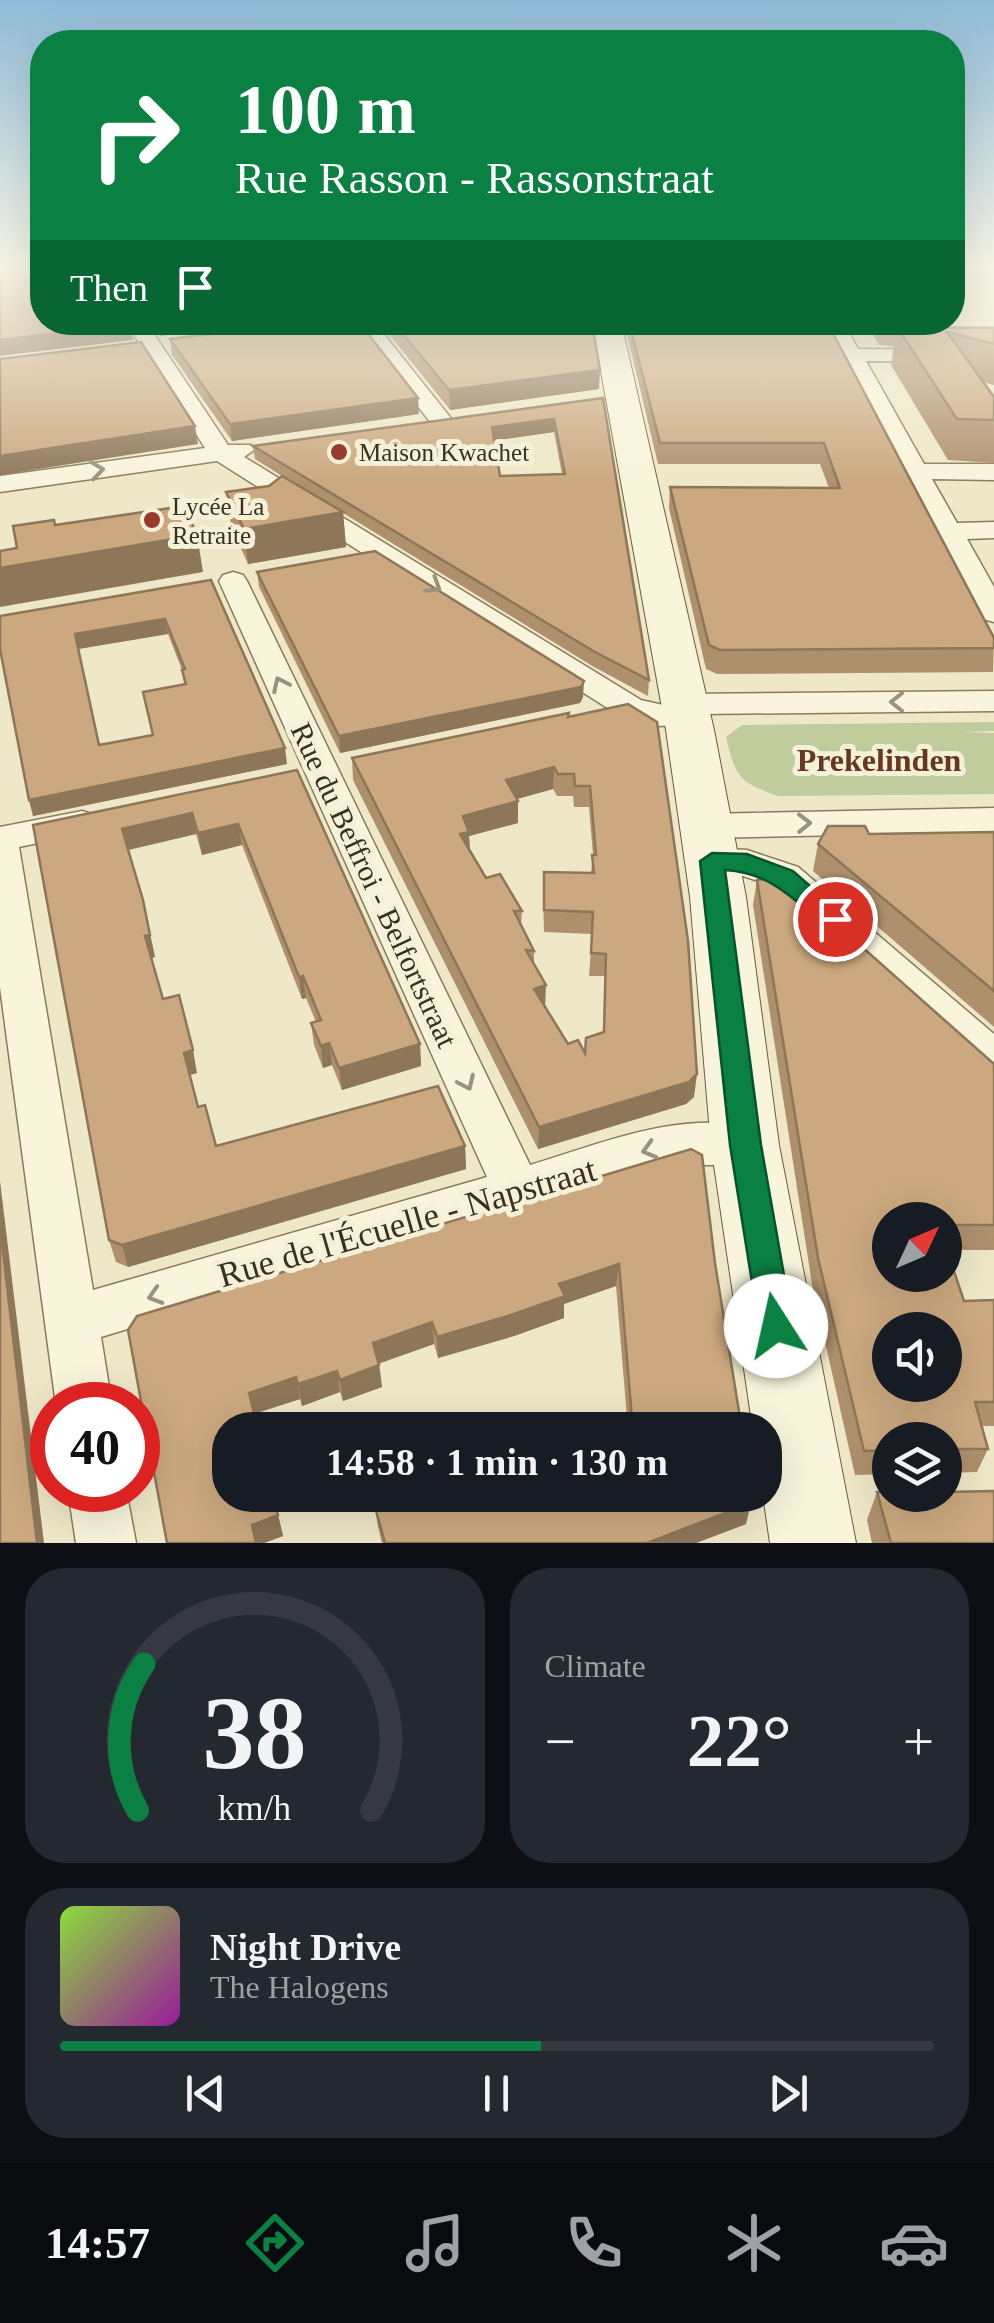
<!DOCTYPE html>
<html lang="en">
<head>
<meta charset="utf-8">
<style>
  :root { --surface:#171b24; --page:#242831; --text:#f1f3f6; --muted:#9ea1a6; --line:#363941; --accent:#0b8043 }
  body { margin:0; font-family:Georgia,serif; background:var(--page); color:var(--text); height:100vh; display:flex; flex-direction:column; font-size:38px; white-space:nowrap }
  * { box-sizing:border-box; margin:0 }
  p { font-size:32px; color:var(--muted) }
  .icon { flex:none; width:55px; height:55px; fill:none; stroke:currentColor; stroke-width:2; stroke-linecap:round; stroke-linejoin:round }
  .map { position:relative; height:1543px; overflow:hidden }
  .sheet { display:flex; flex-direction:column; gap:25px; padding:25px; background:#0d0f14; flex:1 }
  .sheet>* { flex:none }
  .banner { position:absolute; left:30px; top:30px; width:935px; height:305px; border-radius:40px; box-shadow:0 10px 40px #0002; background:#0b8043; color:#fff; overflow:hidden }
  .needle { width:65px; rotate:46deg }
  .controls { position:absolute; left:872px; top:1202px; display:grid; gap:20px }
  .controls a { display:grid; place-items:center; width:90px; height:90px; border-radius:50%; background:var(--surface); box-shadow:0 10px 40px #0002; font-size:50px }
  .speed { position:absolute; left:30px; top:1382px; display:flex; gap:20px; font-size:50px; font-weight:700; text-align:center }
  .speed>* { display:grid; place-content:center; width:130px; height:130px; border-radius:50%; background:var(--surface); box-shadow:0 10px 40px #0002; line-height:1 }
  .speed .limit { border:15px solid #d22; background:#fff; color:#111 }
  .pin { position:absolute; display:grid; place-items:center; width:85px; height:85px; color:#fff; margin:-42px; border:5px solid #fff; border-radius:50%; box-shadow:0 2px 10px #0007 }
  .me { position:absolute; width:110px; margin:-55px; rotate:350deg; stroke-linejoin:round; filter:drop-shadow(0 0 8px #0008) }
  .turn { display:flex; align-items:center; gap:35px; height:210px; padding:0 40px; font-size:45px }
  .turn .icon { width:130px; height:130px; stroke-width:2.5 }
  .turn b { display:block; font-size:70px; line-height:85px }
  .then { display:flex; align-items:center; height:95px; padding:0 40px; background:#0003; gap:20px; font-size:38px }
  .big { font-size:75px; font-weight:800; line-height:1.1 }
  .sheet .widget { flex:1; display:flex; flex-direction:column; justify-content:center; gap:15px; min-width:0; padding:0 35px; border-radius:40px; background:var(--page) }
  .sheet .dial { align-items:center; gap:0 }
  .dial svg { height:260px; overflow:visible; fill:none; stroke:var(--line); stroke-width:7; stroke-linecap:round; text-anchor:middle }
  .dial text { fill:var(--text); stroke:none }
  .song { display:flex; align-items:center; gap:30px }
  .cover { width:120px; height:120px; border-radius:15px; background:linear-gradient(135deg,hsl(90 70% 55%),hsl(300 70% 35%)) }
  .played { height:10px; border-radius:5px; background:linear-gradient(90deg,var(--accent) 55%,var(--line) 55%) }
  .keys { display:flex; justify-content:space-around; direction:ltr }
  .heat { display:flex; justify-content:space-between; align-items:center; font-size:55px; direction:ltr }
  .sheet .tiles { flex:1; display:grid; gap:25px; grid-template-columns:1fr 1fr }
  .widget:last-child { grid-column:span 2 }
  .trip { position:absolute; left:212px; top:1412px; width:570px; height:100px; border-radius:40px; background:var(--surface); box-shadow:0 10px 40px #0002; font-weight:800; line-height:100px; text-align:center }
  .menu { display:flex; height:160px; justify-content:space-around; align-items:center; background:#090b0e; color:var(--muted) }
  .menu .icon { width:70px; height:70px }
  .menu .current { color:var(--accent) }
  .menu b { font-size:45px; color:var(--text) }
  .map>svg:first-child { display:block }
</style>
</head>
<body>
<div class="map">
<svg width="994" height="1543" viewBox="0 0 994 1543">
  <rect width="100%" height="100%" fill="#eee8c8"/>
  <!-- green -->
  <path fill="#c1cc9c" d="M994,722V731L963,732L994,733V794L778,796C739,782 736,778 726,737L742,725Z"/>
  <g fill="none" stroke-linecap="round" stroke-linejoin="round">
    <defs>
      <g id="street">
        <polygon points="126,322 146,322 228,445 251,445 254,450 244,457 641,700 672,707 674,697 686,694 994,691 994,711 702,714 705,718 700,725 655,726 617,714 217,461 0,492 0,476 205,448"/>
        <polygon points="353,322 374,322 454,422 450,427 434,427"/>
        <polygon points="823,322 843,322 858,349 994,350 994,362 866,361 924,464 994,464 994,480 932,479 957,523 994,522 994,538 967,539 994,587 994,622 983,619 979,613"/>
        <path d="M233,572L243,575L247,581L530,1165C601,1144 688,1106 762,1131L769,1145L762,1159L745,1165H668L101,1337L112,1405H56L0,987V827L82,811L95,815L100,823L95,831L19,847L93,1290L487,1177L219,581L223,575Z"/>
        <polygon points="994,808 994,832 706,838 693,834 688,826 693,818 706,814"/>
        <polygon points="712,848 747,850 798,867 994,1034 994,1077 978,1072 770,885 743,876 699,870 693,861 699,852"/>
        <polygon points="68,1490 126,1490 136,1543 76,1543"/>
      </g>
      <polygon id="secondary" points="592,322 621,322 714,730 746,897 779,1145 856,1543 770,1543 763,1495 765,1430 753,1430 711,1145 690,897 666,730"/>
    </defs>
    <!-- street casing -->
    <use href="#street" stroke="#8a7b5d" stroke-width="3"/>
    <!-- secondary casing -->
    <use href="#secondary" stroke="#6c5c40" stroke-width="2"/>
    <!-- street -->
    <use href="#street" fill="#f9f4dc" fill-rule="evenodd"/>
    <!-- secondary -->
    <use href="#secondary" fill="#f9f4dc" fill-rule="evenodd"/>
  </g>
  <!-- wall -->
  <g fill="#af906d" fill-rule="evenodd">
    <polygon points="149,322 270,322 160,336"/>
    <polygon points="384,322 592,322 599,389 450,410 384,328"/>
    <polygon points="624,322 827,322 994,638 993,672 717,674 706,669 669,508 670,487 829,488 820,464 658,464"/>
    <polygon points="866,322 920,322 924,327 994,328 994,385 983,382 994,397 994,463 948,460 891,365 894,346 879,345"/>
    <polygon points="170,339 419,414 232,441 172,355"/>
    <path d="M603,398L649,680L648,696L594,667L343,513L346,547L248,564L231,526L226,492L269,486L282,476L255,459L253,446ZM554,432L562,474L500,476L494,440Z"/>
    <polygon points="257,572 583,697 580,703 340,753 259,587"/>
    <path d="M211,580L287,764L33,816L0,649ZM168,634L182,670L184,684L153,735L99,745L78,649Z"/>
    <path d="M569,717L694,1097L686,1104L538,1149L353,780L352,758ZM553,789L557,796H573L574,807H589L593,855L591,873L544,872L543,894L544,932L592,934L589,976H605L603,1032L585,1053L568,1044L545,1007L534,964V951L521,925L522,911L486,878L470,850L469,836L518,823L517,799Z"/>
    <polygon points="297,770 420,1044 421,1066 342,1090 332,1065 323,1068 314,1045 311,1023 316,1022 306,998 302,999 242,845 202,855 196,834 129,850 155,957 152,958 163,999 197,1073 190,1075 198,1107 216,1146 465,1146 466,1169 128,1267 116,1262 109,1240 33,825"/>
    <polygon points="994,832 994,1027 813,871 818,844 869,834"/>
    <path d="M757,880L994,1064V1250H947L964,1301L994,1300V1426H982L988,1449L977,1472L945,1473V1440H890V1474L855,1475L812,1284L753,905ZM890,1220H945V1275Z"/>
    <polygon points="691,1149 715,1263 742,1430 628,1430 616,1286 564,1304 564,1318 514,1336 438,1358 434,1344 379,1363 382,1387 343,1401 340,1392 302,1406 300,1399 254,1414 283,1536 264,1543 167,1543 128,1330"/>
    <polygon points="877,1492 994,1543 872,1543 867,1520"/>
    <polygon points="694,1501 746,1524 696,1543 382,1543 378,1527 375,1507"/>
  </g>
  <!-- shaded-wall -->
  <g fill="#8e7659">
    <polygon points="158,322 270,322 160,336"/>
    <polygon points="130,324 133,340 0,356 0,340"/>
    <polygon points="600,370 599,389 450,410 449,390"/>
    <polygon points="418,398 419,414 232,441 230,424"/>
    <polygon points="554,419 554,432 492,441 492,427"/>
    <polygon points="195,426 198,444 0,475 0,456"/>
    <polygon points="343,512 346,547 248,564 244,529"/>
    <polygon points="197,535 203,572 0,607 0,568"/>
    <polygon points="165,619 168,634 78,649 75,634"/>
    <polygon points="584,681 583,697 580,703 340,753 339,736"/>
    <polygon points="285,748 287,764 33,816 29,800"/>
    <polygon points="554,767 553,789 506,802 506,780"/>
    <polygon points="518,801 518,823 469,836 470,854 460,834 463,816"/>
    <polygon points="192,813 196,834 127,850 122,829"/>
    <polygon points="238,824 242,845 202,855 198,833"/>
    <polygon points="143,900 155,957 150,958 145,936"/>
    <polygon points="303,976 306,998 302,999 299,977"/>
    <polygon points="546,985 545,1007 534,989"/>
    <polygon points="329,1043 332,1065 323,1068 321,1046"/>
    <polygon points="420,1044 421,1066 342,1090 339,1068"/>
    <polygon points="193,1050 197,1073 189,1075 184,1053"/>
    <polygon points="697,1074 694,1097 686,1104 538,1149 539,1127"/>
    <polygon points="465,1146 466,1169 128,1267 122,1245"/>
    <polygon points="0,1181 44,1543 37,1543 0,1226"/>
    <polygon points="619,1264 616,1286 564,1304 564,1318 514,1336 438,1358 437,1337 559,1284"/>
    <polygon points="432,1322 434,1344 375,1365 373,1343"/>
    <polygon points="379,1365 382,1387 343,1401 340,1380"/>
    <polygon points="337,1371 340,1392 302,1406 298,1384"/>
    <polygon points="296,1377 300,1399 253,1414 249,1393"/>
    <polygon points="751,1503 746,1524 696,1543 647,1543"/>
    <polygon points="278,1515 283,1536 264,1543 256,1543 252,1525"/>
  </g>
  <!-- building -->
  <g fill="#cba87f" stroke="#8e7659" stroke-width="2.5" fill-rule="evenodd">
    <polygon points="0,268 42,268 42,322 129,322 130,324 0,340"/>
    <polygon points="308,322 359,322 418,398 230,424 170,339"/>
    <polygon points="393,322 592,322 600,370 449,390"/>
    <polygon points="629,322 827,322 994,638 994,648 720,650 709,645 670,487 840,488 824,443 660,443"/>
    <polygon points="879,322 920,322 924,327 882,327"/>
    <polygon points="897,327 994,328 994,344 947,332 994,397 994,420 957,419"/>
    <polygon points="141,342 195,426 0,456 0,359"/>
    <path d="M603,398L649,680L595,652L253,446ZM554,419L565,474L500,476L492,427Z"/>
    <polygon points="282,476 343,512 244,529 226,492 269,486"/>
    <polygon points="184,506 197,535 0,568 0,551 17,548 13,526 54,520 55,525"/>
    <polygon points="375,551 584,681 581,687 339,736 257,572"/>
    <path d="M211,580L285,748L29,800L0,649V616ZM165,619L185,669L182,670L186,684L143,692L153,735L99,745L75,634Z"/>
    <path d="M628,704L657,722L688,941L697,1074L689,1082L539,1127L352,758L569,713L568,717ZM554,767L558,774H574L575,786H590L596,855H592L594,873L544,872V910L593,912L591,953L606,954L604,1032L586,1038L585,1053L578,1040L568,1044L534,989L546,985L526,950L534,951L514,911H522L500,874L486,878L460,834L469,832L463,816L518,801L506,780Z"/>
    <polygon points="297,770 420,1044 339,1068 329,1043 321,1046 311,1023 321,1020 303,976 299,977 238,824 198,833 192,813 122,829 143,900 150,935 145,936 163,999 179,995 193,1050 184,1053 198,1107 205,1105 216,1146 438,1086 465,1146 122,1245 109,1240 33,825"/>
    <polygon points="828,826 865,826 869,834 994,832 994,991 818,844"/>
    <path d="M782,876L994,1064V1225H945V1220H890V1275H945V1245L964,1301L994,1300V1402H975L988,1449H945V1440H890V1450L864,1451L818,1258L757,880ZM890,1330H945V1385H890Z"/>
    <polygon points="691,1149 702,1155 715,1263 742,1430 633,1430 619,1264 559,1284 565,1296 514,1314 437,1337 432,1322 373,1343 379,1365 340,1380 337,1371 298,1384 296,1377 249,1393 258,1430 230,1430 230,1495 273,1495 278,1515 252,1525 256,1543 167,1543 128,1330 137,1316"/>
    <polygon points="0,1226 37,1543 0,1543"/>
    <polygon points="994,1491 994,1543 891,1543 877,1492 890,1492 890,1495 945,1495 945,1492"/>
    <polygon points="408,1495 694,1495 694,1501 751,1503 647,1543 385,1543 375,1507"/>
  </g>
  <!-- one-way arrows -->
  <defs><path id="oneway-chevron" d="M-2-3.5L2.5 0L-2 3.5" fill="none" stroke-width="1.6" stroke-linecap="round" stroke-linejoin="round" transform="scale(2.5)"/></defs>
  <g stroke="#9a927e">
    <use href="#oneway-chevron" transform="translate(97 470) rotate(-8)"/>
    <use href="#oneway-chevron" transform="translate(434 586) rotate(32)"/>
    <use href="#oneway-chevron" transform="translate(280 684) rotate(-115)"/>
    <use href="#oneway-chevron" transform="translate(897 702) rotate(180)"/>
    <use href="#oneway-chevron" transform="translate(804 823) rotate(-1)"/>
    <use href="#oneway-chevron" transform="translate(467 1083) rotate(65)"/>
    <use href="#oneway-chevron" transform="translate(649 1150) rotate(164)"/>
    <use href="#oneway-chevron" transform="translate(155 1296) rotate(163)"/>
  </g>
  <!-- sky -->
  <linearGradient id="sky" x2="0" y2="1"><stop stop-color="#8fbad7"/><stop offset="0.55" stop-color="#f7f5e6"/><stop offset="1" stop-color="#f7f5e6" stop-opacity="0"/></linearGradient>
  <rect width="994" height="485" fill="url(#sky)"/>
  <!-- route -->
  <path fill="#0b8043" stroke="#07532c" stroke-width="2.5" d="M712,853L747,854L793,871L848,919L844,926H826C794,899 769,872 725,870L761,1145L793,1326L788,1337L776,1342L764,1337L759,1326L730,1145L700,861Z"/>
  <!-- markers -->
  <g fill="#983b2e" stroke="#f5f1d8" stroke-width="4">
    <circle cx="339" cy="452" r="10"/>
    <circle cx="152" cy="520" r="10"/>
  </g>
  <g text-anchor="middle" stroke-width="10" stroke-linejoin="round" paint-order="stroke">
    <!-- far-poi labels -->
    <g font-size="25" fill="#3b3020" stroke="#f5f1d8" text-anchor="start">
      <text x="359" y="461">Maison Kwachet</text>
      <text x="172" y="515">Lycée La<tspan x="172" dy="29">Retraite</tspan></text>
    </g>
    <!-- street labels -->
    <g font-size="30" fill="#3b3020" stroke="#f5f1d8">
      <text transform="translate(374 885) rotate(65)" y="10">Rue du Beffroi - Belfortstraat</text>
    </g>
    <!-- neighbourhood labels -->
    <g font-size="32" font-weight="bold" fill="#673821" stroke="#f5f1d8">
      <text x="879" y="771">Prekelinden</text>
    </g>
    <!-- near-street labels -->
    <g font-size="35" fill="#3b3020" stroke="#f5f1d8">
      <text transform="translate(407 1222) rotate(-16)" y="12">Rue de l'Écuelle - Napstraat</text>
    </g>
  </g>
</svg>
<div class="controls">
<a><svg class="needle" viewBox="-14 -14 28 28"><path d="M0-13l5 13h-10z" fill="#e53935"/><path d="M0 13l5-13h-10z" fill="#9ea1a6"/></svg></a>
<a><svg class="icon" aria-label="sound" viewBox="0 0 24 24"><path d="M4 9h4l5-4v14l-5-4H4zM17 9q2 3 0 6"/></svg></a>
<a><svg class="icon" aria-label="layers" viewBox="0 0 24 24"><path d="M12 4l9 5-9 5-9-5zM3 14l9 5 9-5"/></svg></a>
</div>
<div class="speed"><div class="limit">40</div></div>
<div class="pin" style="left:835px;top:919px;background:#d93025"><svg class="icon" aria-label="arrive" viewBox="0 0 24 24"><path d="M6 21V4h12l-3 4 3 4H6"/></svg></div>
<svg class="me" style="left:776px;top:1326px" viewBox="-20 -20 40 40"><circle r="19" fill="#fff"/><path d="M0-13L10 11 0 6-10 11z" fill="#0b8043"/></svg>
<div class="trip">14:58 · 1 min · 130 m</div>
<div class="banner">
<div class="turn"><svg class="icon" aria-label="right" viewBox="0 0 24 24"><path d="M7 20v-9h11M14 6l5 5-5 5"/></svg><div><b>100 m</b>Rue Rasson - Rassonstraat</div></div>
<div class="then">Then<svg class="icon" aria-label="arrive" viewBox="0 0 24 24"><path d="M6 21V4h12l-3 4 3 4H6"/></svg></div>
</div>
</div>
<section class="sheet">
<div class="tiles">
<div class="widget dial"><svg viewBox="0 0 100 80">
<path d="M14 69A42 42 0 1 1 86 69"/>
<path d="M14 69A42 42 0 0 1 16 24" stroke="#0b8043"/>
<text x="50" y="56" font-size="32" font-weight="700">38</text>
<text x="50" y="72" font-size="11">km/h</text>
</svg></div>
<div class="widget"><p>Climate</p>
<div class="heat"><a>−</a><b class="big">22°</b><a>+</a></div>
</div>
<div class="widget">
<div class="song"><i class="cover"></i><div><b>Night Drive</b><p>The Halogens</p></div></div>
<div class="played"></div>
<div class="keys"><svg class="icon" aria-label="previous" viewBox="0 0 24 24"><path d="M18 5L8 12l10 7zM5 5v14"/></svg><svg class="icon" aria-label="pause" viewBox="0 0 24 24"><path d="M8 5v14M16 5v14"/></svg><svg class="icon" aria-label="next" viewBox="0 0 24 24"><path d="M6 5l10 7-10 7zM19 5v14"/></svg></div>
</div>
</div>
</section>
<nav class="menu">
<b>14:57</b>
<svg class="icon current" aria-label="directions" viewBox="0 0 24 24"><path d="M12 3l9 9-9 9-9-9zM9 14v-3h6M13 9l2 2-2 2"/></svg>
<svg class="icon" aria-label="music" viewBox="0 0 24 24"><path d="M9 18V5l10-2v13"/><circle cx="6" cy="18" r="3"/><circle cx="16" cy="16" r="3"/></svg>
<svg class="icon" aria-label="phone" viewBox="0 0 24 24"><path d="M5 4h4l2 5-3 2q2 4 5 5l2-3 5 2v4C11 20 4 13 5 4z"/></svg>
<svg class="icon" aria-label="climate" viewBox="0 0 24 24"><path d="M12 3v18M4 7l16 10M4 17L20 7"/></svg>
<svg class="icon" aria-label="car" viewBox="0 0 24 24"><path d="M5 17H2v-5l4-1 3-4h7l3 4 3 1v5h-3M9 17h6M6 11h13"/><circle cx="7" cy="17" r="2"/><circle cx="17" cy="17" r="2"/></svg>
</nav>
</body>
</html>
